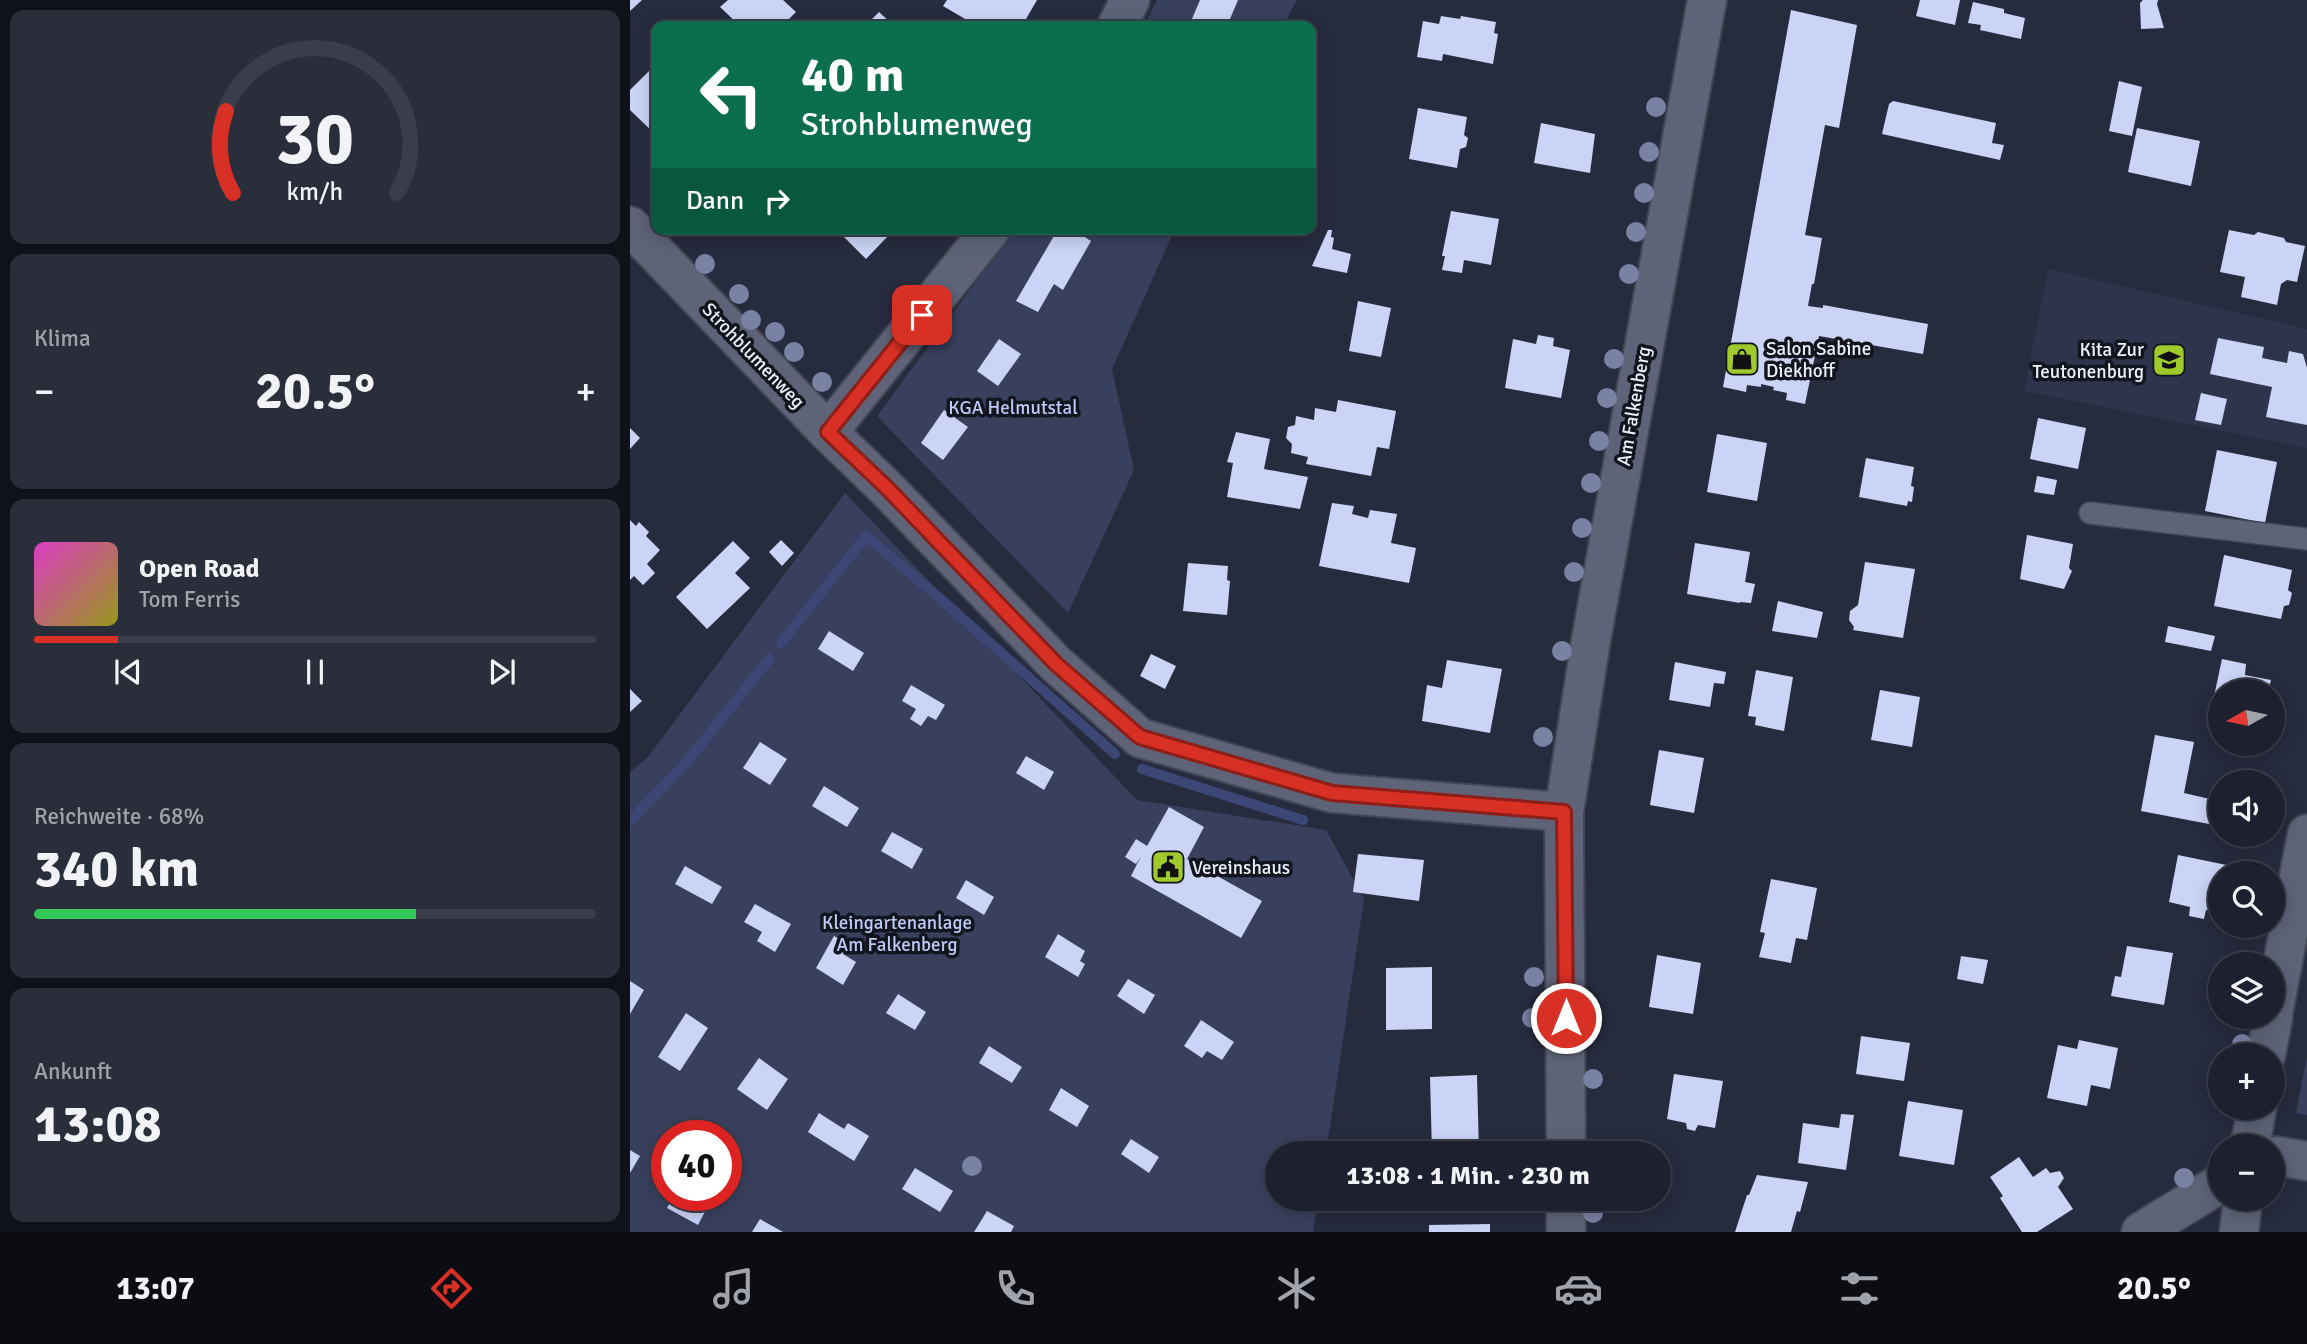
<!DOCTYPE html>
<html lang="de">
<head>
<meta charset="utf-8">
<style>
  :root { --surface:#1d202e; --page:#2a2d3a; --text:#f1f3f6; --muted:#a0a3aa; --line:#3b3e4a; --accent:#d93025 }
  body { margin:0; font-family:Signika,sans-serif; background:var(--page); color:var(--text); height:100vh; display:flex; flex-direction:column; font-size:26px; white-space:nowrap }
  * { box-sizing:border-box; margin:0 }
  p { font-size:23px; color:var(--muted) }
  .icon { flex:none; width:38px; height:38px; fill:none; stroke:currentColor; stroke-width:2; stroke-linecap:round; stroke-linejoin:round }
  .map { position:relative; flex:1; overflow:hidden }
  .drawer { display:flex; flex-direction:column; gap:10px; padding:10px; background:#101219; width:630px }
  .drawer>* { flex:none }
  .guide { position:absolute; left:21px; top:21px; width:665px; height:214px; border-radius:14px; box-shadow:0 4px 18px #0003,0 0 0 2px var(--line); background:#0b6e4f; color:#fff; overflow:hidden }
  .needle { width:46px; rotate:261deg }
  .controls { position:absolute; left:1578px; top:679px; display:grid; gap:14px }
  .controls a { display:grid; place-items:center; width:77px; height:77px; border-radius:50%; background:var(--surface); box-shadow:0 4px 18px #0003,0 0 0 2px var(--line); font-size:35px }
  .speed { position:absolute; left:21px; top:1120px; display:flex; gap:14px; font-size:35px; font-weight:700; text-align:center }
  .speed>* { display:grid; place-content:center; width:91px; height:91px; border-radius:50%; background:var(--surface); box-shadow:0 4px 18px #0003,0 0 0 2px var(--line); line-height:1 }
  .speed .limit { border:10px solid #d22; background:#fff; color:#111 }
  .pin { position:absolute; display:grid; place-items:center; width:60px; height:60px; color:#fff; margin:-30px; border-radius:14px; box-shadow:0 4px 10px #0006 }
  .me { position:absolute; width:77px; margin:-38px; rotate:0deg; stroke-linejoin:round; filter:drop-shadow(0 0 5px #0008) }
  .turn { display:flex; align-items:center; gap:24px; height:147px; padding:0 35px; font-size:32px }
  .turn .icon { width:91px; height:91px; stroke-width:2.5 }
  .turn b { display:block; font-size:49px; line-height:60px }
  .then { display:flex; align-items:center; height:66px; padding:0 35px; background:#0003; gap:14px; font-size:26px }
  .big { font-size:52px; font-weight:700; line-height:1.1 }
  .drawer .tile { flex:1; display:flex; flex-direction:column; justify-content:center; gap:10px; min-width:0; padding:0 24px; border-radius:14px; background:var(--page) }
  .drawer .dial { align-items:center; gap:0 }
  .dial svg { height:182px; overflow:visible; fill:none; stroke:var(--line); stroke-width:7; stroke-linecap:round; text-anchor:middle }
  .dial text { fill:var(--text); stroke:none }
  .song { display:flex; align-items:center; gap:21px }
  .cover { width:84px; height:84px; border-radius:10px; background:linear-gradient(135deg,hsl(310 70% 55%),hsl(60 70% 35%)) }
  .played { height:7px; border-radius:4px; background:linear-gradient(90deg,var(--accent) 15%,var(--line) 15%) }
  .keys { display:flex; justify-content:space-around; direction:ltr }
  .heat { display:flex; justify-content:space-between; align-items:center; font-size:38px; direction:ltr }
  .charge { height:10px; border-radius:5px; background:linear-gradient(90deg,#34c759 68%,var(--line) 0) }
  .trip { position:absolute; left:635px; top:1141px; width:406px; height:70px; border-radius:35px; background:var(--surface); box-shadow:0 4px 18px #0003,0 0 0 2px var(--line); font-weight:700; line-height:70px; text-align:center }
  .dock { display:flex; height:112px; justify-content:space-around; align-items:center; background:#0c0d12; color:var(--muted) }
  .dock .icon { width:49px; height:49px }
  .dock .selected { color:var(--accent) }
  .dock b { font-size:32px; color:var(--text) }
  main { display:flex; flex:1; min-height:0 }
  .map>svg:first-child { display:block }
</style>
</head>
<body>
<main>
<section class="drawer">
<div class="tile dial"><svg viewBox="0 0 100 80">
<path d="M14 69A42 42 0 1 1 86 69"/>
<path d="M14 69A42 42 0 0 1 11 33" stroke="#d93025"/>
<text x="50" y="56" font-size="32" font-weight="700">30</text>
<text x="50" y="72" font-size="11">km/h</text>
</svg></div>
<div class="tile"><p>Klima</p>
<div class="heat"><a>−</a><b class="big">20.5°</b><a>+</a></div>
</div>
<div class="tile">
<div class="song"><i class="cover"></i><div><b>Open Road</b><p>Tom Ferris</p></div></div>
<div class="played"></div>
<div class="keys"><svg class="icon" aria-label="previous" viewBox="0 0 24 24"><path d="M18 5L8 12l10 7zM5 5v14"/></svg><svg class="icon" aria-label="pause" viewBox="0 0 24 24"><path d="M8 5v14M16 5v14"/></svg><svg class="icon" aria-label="next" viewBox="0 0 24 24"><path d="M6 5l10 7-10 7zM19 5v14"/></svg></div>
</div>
<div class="tile"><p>Reichweite · 68%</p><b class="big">340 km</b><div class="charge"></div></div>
<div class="tile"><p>Ankunft</p><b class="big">13:08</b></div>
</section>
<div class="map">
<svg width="1677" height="1232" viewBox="0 0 1677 1232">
  <rect width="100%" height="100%" fill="#272b3e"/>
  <!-- built -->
  <polygon fill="#2f344d" points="1418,269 1677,329 1677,448 1394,391"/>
  <!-- green -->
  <g fill="#39405d" fill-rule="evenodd">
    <polygon points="527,0 667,0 653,26 514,26"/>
    <polygon points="385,229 545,229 482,369 504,470 438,613 247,416"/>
    <path d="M215,493L507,800L696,830L734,899L696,1153H648V1199H688L683,1232H0V772L18,757ZM37,1136H96V1195H37Z"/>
    <polygon points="1677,1057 1677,1115 1666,1113"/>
  </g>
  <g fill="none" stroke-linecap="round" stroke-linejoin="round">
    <!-- stream -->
    <g stroke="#3d4776" stroke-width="10">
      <polyline points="151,643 236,536 313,601 485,754"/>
      <polyline points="512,769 673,820"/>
      <polyline points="0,821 55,764 140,658"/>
    </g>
  </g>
  <!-- building -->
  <g fill="#cbd4f6">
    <polygon points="0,0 12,0 0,11"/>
    <polygon points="98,0 153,0 166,12 152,26 110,26 90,7"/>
    <polygon points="317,0 407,0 392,26 383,26 369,19 365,26 347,26 313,6"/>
    <polygon points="570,0 608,0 597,26 559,26"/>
    <polygon points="1290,0 1330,0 1325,25 1286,16"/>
    <polygon points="1513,0 1528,0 1527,4 1534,28 1511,29 1510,3"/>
    <polygon points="1343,2 1374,9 1374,13 1395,18 1391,39 1350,30 1351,25 1338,23"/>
    <polygon points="1161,10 1227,25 1209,128 1195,125 1175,235 1192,238 1184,284 1182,284 1178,306 1193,308 1193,305 1298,324 1293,354 1189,336 1175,404 1156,400 1157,393 1143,390 1144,387 1131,384 1131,387 1117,385 1116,392 1093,387"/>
    <polygon points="249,12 264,26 235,26"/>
    <polygon points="811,16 830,19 831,16 866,22 864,33 868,34 863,64 813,54 812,61 787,57 793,21 809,24"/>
    <polygon points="24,66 26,68 26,135 0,110 0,90"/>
    <polygon points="1489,81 1512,87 1502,136 1479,131"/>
    <polygon points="1263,101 1366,123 1362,143 1374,145 1370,160 1252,134 1259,104"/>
    <polygon points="788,108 837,117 834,135 838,138 836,147 830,149 827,168 779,159"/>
    <polygon points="911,123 965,134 960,173 904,163"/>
    <polygon points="1507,128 1570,141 1561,186 1498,172"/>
    <polygon points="821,211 869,219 861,265 834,260 832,273 812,270 815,256 812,256"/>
    <polygon points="206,229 253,229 259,235 236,259"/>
    <polygon points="428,229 442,229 461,241 433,290 424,284 408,312 386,301"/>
    <polygon points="698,230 702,230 701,237 704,238 702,249 721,254 717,273 682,266"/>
    <polygon points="1599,230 1624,235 1628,232 1654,238 1656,242 1675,246 1667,282 1657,280 1651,284 1647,305 1611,297 1615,277 1590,272"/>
    <polygon points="728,301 761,308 751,357 719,351"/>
    <polygon points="908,335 924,338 923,346 940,350 931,398 875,388 883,339 906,344"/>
    <polygon points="1588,338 1634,347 1632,358 1657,363 1659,351 1673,354 1677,368 1677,425 1636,417 1642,387 1580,374"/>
    <polygon points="369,339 391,354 368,386 347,371"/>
    <polygon points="1571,393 1597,399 1591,425 1565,420"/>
    <polygon points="708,400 766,411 759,449 747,447 741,476 676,464 678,457 661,453 662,444 656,438 658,427 665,425 666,416 684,420 685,408 706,412"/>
    <polygon points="314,410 338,427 313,460 291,443"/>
    <polygon points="1408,418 1456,428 1448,469 1400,459"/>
    <polygon points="0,428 10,438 0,449"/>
    <polygon points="606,432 640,439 634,469 678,477 670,509 597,497 603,463 597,462"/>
    <polygon points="1087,434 1137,443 1127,501 1077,492"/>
    <polygon points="1587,450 1647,462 1635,523 1575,511"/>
    <polygon points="1236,458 1284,467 1281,486 1284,487 1282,502 1278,501 1277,506 1229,497"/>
    <polygon points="1407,476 1427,480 1424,495 1404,492"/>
    <polygon points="702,503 724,506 722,514 738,518 740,510 767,514 761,543 786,548 779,583 689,566"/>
    <polygon points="0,520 6,526 9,522 19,532 16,536 30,550 17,564 25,573 13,585 4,576 0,580"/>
    <polygon points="1397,535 1443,544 1439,568 1442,571 1434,589 1390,579"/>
    <polygon points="151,540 164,553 152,566 139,552"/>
    <polygon points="103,541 120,558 105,573 120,588 77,629 46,597"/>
    <polygon points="1065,543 1120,552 1115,582 1125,584 1121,603 1110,602 1110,603 1057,594"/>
    <polygon points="1594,555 1662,570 1658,590 1662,593 1659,605 1654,606 1651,619 1584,606"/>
    <polygon points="1235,562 1285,569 1273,638 1223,630 1224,627 1219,620 1220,611 1228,605"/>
    <polygon points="558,563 598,566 597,580 600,581 597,615 553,611"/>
    <polygon points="1148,601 1193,612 1187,638 1142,631"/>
    <polygon points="1538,626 1585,636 1581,651 1535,642"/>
    <polygon points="199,631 234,653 223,671 188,649"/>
    <polygon points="521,654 546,666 535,689 510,676"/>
    <polygon points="1592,659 1616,664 1615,675 1641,680 1638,691 1591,691 1591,717 1580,715"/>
    <polygon points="817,660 872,669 860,733 792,721 797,685 812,688"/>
    <polygon points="1045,662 1096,672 1094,684 1084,683 1080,707 1039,700"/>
    <polygon points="1126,670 1163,677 1154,731 1125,725 1126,717 1118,716"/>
    <polygon points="281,685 315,705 306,720 298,716 291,726 280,719 286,709 272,701"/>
    <polygon points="0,689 12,701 0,712"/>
    <polygon points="1250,690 1290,697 1282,747 1241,740"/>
    <polygon points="1525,735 1564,742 1554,793 1584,800 1579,824 1511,811"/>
    <polygon points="130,742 157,759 140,785 113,768"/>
    <polygon points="1029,750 1074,758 1064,813 1020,805"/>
    <polygon points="396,756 424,772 414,790 386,773"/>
    <polygon points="194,786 229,808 217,827 182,806"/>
    <polygon points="539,807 574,827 557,859 632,901 611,938 501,876 511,856 506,864 495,857 506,839 517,846"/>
    <polygon points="262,832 293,849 282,869 251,851"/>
    <polygon points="728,854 794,860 789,901 723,892"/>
    <polygon points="1548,855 1606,867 1604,873 1591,873 1591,912 1576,910 1574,919 1559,916 1560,907 1539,902"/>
    <polygon points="55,866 92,887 82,904 45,884"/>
    <polygon points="1141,879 1187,888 1177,940 1166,938 1161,963 1129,957 1135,933 1130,932"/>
    <polygon points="336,880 364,897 354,915 326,898"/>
    <polygon points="125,904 161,924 145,952 127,941 132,932 114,922"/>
    <polygon points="428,934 455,951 450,961 455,964 448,977 415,957"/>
    <polygon points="204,936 218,944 213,954 226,962 213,985 186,968"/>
    <polygon points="1497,946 1543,953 1534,1005 1481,996 1485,976 1491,977"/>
    <polygon points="1027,955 1071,963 1063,1014 1019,1007"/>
    <polygon points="1331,956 1358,960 1353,984 1327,979"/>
    <polygon points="802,967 802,1029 756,1030 756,968"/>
    <polygon points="498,979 525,995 514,1014 487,996"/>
    <polygon points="0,981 14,990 0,1014"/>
    <polygon points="268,994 296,1012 285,1030 256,1013"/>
    <polygon points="56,1013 78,1028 50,1071 28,1057"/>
    <polygon points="571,1020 604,1042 592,1060 577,1051 572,1058 554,1046"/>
    <polygon points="1231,1036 1280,1043 1274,1081 1226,1074"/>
    <polygon points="1449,1040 1488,1048 1480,1089 1461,1085 1457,1106 1417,1098 1428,1045 1447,1049"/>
    <polygon points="359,1046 392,1067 382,1083 349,1063"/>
    <polygon points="129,1058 158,1079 137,1110 107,1089"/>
    <polygon points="1044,1074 1093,1081 1085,1128 1068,1125 1065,1131 1057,1129 1056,1123 1037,1119"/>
    <polygon points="847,1075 849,1153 802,1153 800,1077"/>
    <polygon points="431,1088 459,1106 447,1127 419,1110"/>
    <polygon points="1278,1101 1333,1110 1324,1165 1269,1156"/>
    <polygon points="189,1113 214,1129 218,1123 239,1136 224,1161 178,1132"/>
    <polygon points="1211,1114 1224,1115 1216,1170 1168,1163 1173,1123 1209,1128"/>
    <polygon points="501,1139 529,1157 519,1173 491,1154"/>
    <polygon points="0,1150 10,1156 0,1173"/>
    <polygon points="1389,1157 1403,1177 1416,1168 1420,1173 1430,1171 1434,1178 1428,1187 1443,1209 1407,1232 1392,1232 1370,1198 1373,1196 1360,1177"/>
    <polygon points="285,1168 323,1191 310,1212 272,1189"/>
    <polygon points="1127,1175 1178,1182 1170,1212 1167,1211 1161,1232 1105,1232 1117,1195 1119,1195"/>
    <polygon points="44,1195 66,1195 80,1202 68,1225 37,1208"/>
    <polygon points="357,1211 384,1226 381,1232 344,1232"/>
    <polygon points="130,1219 153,1232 122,1232"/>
    <polygon points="860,1224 860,1232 799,1232 799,1225"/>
  </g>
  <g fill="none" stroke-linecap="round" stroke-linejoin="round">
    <defs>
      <polyline id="service" points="1460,513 1677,539"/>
      <g id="minor">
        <polyline points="487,26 500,0"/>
        <polyline points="0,226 198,432 258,490 426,664 510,738 702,793 934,812"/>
        <polyline points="198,432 361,229"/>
        <polyline points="1643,1014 1677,834"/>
        <polyline points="1636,1055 1643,1017"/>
        <polyline points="1620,1146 1627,1108"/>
        <polyline points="1643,1158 1647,1156 1677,1161"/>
        <polyline points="1511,1232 1591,1183"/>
        <polyline points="1609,1232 1613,1199"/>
      </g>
      <g id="tertiary">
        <polyline points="936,1153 934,812 961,640 1077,0"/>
        <polyline points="936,1199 936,1232"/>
      </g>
    </defs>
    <!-- service casing -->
    <use href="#service" stroke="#414554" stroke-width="24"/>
    <!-- minor casing -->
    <use href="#minor" stroke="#414554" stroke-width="42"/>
    <!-- tertiary casing -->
    <use href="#tertiary" stroke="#414554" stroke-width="42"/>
    <!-- service -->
    <use href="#service" stroke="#5e6378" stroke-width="21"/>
    <!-- minor -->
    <use href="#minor" stroke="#5e6378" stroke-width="38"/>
    <!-- tertiary -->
    <use href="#tertiary" stroke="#5e6378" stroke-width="38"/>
  </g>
  <!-- trees -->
  <g fill="#7a82a4">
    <circle cx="1026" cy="107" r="10"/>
    <circle cx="1019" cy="152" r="10"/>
    <circle cx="1014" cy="193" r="10"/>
    <circle cx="1006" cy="232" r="10"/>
    <circle cx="75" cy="264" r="10"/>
    <circle cx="999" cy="274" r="10"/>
    <circle cx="109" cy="294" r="10"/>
    <circle cx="121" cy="320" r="10"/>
    <circle cx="145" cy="332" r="10"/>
    <circle cx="164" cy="352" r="10"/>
    <circle cx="984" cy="359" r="10"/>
    <circle cx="192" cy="382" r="10"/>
    <circle cx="977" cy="398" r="10"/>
    <circle cx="969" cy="441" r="10"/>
    <circle cx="961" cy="483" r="10"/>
    <circle cx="952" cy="528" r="10"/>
    <circle cx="944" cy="572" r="10"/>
    <circle cx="932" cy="651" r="10"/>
    <circle cx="913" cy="737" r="10"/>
    <circle cx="904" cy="977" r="10"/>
    <circle cx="902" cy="1018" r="10"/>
    <circle cx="1612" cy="1044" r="10"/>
    <circle cx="963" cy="1079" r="10"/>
    <circle cx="342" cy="1166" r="10"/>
    <circle cx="1554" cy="1178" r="10"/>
    <circle cx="963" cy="1213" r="10"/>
  </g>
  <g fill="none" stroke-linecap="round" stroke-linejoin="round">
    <defs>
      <polyline id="route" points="292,315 198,432 258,489 426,664 510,737 702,793 934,812 936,1018"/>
    </defs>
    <!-- route casing -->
    <use href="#route" stroke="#8d1f18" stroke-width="18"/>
    <!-- route -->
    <use href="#route" stroke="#d93025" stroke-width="12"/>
  </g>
  <!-- icons -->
  <defs>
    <symbol id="shop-square" viewBox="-11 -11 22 22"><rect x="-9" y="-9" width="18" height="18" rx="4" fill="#a0c92c" stroke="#12151d"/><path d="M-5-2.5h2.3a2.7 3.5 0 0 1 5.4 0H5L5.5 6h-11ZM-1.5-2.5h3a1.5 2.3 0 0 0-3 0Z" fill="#111"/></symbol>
    <symbol id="school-square" viewBox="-11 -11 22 22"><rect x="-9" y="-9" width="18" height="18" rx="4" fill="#a0c92c" stroke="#12151d"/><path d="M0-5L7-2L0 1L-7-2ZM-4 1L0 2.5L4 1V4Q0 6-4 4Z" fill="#111"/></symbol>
    <symbol id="civic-square" viewBox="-11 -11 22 22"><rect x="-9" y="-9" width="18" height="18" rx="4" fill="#a0c92c" stroke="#12151d"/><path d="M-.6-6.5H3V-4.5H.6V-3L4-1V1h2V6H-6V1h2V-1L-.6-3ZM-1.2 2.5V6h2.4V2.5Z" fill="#111"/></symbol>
  </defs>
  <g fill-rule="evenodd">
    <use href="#shop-square" x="1093" y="340" width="38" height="38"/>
    <use href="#school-square" x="1520" y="341" width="38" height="38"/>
    <use href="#civic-square" x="519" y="848" width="38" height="38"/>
  </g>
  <g text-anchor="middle" stroke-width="7" stroke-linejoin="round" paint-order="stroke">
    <!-- poi labels -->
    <g font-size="19" fill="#edf1fd" stroke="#12151d" text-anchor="start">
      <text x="1136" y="355">Salon Sabine<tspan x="1136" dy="22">Diekhoff</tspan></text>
      <text x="1514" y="356" text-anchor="end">Kita Zur<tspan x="1514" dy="22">Teutonenburg</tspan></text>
      <text x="562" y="874">Vereinshaus</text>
    </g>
    <!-- street labels -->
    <g font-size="19" fill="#edf1fd" stroke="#12151d">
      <text transform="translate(124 355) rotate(46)" y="7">Strohblumenweg</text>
      <text transform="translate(1003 406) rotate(-80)" y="7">Am Falkenberg</text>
    </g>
    <!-- park labels -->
    <g font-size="19" fill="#bdc9f7" stroke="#12151d">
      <text x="383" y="414">KGA Helmutstal</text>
      <text x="267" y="929">Kleingartenanlage<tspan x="267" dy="22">Am Falkenberg</tspan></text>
    </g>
  </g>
</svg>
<div class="controls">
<a><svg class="needle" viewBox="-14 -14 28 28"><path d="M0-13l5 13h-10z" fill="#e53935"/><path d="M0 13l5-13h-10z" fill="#a0a3aa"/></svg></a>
<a><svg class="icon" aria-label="sound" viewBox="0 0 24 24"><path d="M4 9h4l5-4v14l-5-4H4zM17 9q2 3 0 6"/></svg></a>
<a><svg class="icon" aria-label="search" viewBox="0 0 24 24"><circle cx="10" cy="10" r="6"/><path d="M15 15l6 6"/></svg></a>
<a><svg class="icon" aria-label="layers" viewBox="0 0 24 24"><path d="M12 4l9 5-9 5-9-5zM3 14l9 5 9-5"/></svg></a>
<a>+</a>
<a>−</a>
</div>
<div class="speed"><div class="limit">40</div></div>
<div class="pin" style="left:292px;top:315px;background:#d93025"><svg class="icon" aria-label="arrive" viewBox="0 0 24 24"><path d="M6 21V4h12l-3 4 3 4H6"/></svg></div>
<svg class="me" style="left:936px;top:1018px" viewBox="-20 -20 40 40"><circle r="17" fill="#d93025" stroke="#fff" stroke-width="3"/><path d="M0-11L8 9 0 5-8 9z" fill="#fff"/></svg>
<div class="trip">13:08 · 1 Min. · 230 m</div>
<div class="guide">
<div class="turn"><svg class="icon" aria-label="left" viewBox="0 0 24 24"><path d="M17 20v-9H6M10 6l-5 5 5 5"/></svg><div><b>40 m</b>Strohblumenweg</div></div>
<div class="then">Dann<svg class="icon" aria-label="right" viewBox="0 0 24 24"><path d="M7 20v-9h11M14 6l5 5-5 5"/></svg></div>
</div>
</div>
</main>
<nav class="dock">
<b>13:07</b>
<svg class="icon selected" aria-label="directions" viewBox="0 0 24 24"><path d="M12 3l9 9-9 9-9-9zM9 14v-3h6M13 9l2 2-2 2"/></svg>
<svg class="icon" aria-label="music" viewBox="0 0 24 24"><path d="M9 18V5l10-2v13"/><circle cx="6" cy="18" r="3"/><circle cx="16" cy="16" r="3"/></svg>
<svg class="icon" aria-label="phone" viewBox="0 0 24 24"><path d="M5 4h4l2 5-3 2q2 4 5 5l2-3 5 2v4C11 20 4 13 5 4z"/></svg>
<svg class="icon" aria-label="climate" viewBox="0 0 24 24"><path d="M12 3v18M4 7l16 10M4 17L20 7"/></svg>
<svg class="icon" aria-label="car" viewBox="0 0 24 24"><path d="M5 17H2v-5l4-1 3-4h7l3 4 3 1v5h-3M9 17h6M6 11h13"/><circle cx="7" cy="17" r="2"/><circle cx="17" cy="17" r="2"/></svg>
<svg class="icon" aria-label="filters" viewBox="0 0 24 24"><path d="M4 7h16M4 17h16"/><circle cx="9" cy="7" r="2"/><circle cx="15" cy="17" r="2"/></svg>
<b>20.5°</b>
</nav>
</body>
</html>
